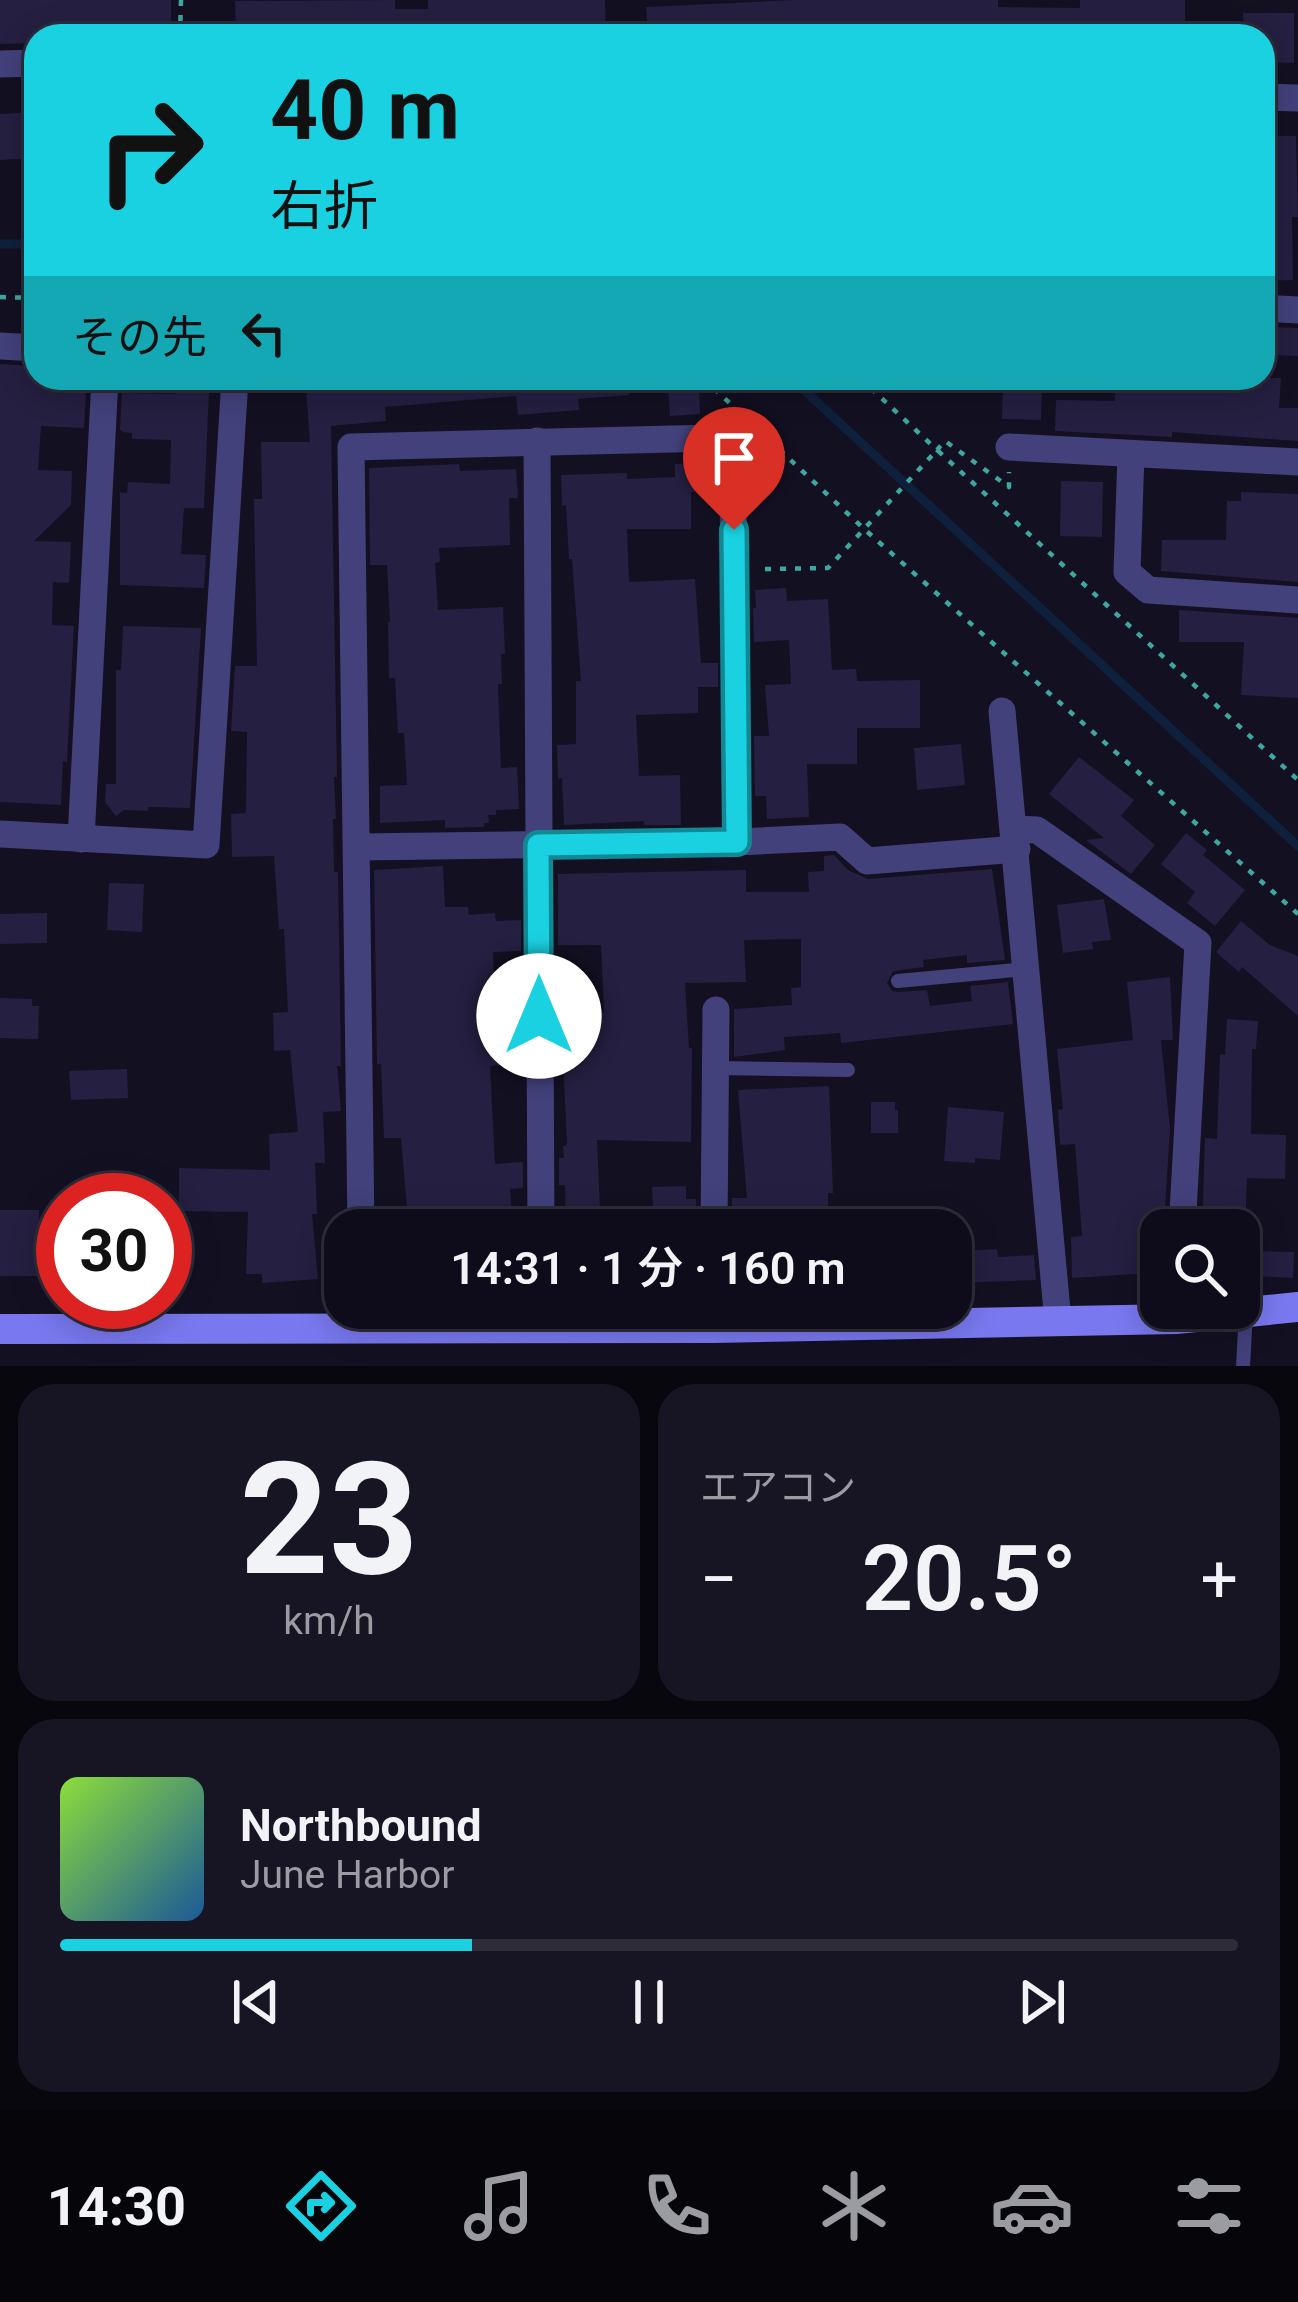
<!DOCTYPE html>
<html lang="ja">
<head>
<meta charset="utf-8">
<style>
  :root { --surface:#0e0c1a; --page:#171523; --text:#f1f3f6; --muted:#9b9ba2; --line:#2e2c39; --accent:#1ad1e2 }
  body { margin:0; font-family:Roboto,"Noto Sans JP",sans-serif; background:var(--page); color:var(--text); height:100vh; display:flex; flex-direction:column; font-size:45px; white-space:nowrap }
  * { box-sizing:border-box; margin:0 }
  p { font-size:39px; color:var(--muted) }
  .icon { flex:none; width:66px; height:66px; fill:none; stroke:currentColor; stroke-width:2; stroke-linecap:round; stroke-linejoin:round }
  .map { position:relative; height:1366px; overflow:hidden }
  .panel { display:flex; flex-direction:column; gap:18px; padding:18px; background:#08070e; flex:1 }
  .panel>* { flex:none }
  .top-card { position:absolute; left:24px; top:24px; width:1251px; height:366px; border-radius:36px; box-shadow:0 6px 30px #0003,0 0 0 3px var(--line); background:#1ad1e2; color:#111; overflow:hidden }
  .controls { position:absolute; left:1140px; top:1209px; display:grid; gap:24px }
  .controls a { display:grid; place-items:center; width:120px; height:120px; border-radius:24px; background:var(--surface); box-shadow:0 6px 30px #0003,0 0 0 3px var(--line); font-size:60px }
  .speed { position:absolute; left:36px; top:1173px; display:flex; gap:24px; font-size:60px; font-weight:700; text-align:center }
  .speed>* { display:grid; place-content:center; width:156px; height:156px; border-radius:50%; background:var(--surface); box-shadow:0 6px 30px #0003,0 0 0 3px var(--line); line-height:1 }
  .speed .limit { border:18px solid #d22; background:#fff; color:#111 }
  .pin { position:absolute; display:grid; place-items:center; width:102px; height:102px; color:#fff; margin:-123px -51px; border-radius:50% 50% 50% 0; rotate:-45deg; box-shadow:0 0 12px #0007 }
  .pin .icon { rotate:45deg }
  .me { position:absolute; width:132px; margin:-66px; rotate:0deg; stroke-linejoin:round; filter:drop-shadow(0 0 9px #0008) }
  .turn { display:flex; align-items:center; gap:42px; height:252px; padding:0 48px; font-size:54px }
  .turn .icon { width:156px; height:156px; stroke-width:2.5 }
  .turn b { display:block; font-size:84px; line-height:102px }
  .then { display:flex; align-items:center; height:114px; padding:0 48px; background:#0003; gap:24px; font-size:45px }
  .big { font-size:90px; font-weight:600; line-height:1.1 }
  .panel .tile { flex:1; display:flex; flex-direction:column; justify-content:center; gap:18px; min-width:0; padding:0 42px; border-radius:36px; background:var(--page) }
  .panel .dial { align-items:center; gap:0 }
  .dial b { font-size:156px; line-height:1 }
  .song { display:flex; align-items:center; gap:36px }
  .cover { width:144px; height:144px; border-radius:18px; background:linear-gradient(135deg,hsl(90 70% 55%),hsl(210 70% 35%)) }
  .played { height:12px; border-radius:6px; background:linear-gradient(90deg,var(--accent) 35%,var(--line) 35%) }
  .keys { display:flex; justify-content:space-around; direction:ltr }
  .heat { display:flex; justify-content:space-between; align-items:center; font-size:66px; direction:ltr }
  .panel .tiles { flex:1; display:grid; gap:18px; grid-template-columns:1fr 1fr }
  .tile:last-child { grid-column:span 2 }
  .trip { position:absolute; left:324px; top:1209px; width:648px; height:120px; border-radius:36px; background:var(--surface); box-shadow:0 6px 30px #0003,0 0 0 3px var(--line); font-weight:600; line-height:120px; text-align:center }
  .tab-bar { display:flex; height:192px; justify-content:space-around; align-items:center; background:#06050a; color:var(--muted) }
  .tab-bar .icon { width:84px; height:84px }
  .tab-bar .current { color:var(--accent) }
  .tab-bar b { font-size:54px; color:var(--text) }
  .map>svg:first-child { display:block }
</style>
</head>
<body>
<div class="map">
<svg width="1298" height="1366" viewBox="0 0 1298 1366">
  <rect width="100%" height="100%" fill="#131022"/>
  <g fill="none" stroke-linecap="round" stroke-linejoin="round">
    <!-- stream -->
    <g stroke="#0f203c" stroke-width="9">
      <polyline points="0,244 36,244"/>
      <polyline points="791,378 1298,846"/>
    </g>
  </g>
  <!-- building -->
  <g fill="#251f41">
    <polygon points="0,0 171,0 171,34 117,35 116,30 50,33 51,36 36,36 36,43 0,44"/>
    <polygon points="395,0 395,9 428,9 428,0 605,0 606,36 344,35 344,21 279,23 279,28 236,30 235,1"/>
    <polygon points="793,0 998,0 998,7 1080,8 1080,0 1185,0 1185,36 648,35 646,7"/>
    <polygon points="1243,13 1294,13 1294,63 1264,62 1264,36 1244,36"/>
    <polygon points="36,112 36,158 0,160 0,114"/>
    <polygon points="1264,136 1296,136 1298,217 1292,217 1293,280 1263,281"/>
    <polygon points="1268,327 1298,328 1298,356 1267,355"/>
    <polygon points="0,364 34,366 36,378 42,380 85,382 86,393 84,428 41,426 38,470 72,471 71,505 34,541 71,542 69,583 53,582 52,625 74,626 67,762 63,761 61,805 0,802"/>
    <polygon points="305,378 628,378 629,395 578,399 579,410 518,415 516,396 385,407 386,421 331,426 337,777 334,777 336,819 333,819 334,872 338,872 341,1066 337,1066 341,1111 323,1112 325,1163 315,1163 317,1214 312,1214 318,1279 262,1283 262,1274 246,1274 248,1212 179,1211 179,1168 270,1170 269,1134 298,1132 290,1050 274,1051 273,1013 288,1012 284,929 279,929 274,856 232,857 231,814 246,813 247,732 231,731 235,666 257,666 254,499 262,499 261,442 310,442"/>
    <polygon points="1116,378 1281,378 1279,408 1298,408 1298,441 1172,432 1172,437 1055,431 1056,400 1115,401"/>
    <polygon points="1003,383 1042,384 1041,420 1002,419"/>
    <polygon points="699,386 700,414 670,416 668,388"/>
    <polygon points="176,389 209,390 204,508 184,508 181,554 206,555 204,588 120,585 120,492 127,493 128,482 170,484 171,440 132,439 132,433 123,432 120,429 122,393 175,394"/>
    <polygon points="713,463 714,491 691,492 691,529 627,529 629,582 695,579 701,663 718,663 718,687 698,687 698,713 636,715 639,776 680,775 681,825 644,825 644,821 564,825 562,778 558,779 557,745 576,744 576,681 581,681 572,559 569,559 566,505 562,506 561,475 627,473 627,479 675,477 675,464"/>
    <polygon points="459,464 460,471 516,469 518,498 509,498 510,545 439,548 440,562 435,563 438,610 503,607 505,654 501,654 502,684 498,684 501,768 517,767 519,809 496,810 496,815 488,815 489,823 484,823 484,827 445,828 445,820 380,823 380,786 407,785 404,733 398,733 395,678 389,678 388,622 390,622 387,565 370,565 369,468"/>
    <polygon points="1061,481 1103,482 1102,537 1060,536"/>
    <polygon points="1241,492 1298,494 1298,582 1161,571 1162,540 1226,540 1227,501 1241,501"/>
    <polygon points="786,588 787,601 828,599 832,670 856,669 857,681 920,680 920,728 857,728 857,764 807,764 809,817 767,819 766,796 755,796 754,736 769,736 765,685 791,684 789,640 754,642 753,608 756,608 755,590"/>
    <polygon points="1179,610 1298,618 1298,698 1241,695 1244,642 1179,642"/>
    <polygon points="123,626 201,628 190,808 148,807 148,811 124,810 116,816 105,802 106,784 116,784 116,670 121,670"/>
    <polygon points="961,744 965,785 917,790 914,748"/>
    <polygon points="1079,757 1134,800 1121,816 1155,845 1131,874 1086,840 1104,838 1049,794"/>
    <polygon points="1186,833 1207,850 1203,855 1245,890 1215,926 1187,903 1195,892 1161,864"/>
    <polygon points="834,855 848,870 868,879 992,869 1005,960 967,963 967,955 923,960 924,967 893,971 887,983 892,991 898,992 927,990 930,1006 972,1001 970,986 1008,982 1013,1024 841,1043 840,1033 784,1037 785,1050 734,1057 734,1009 792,1005 791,988 801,987 801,939 744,940 746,982 685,983 689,1048 692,1048 691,1142 597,1140 600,1210 653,1209 652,1187 686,1186 686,1199 696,1199 696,1230 566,1230 565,1185 559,1185 559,1158 564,1158 563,1146 566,1146 567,1143 561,1015 604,1012 601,945 558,945 558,874 746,870 746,892 809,892 808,872 824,871 824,856"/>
    <polygon points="443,866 445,907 468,907 469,915 495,913 496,921 521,920 521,951 493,952 495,1015 513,1014 515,1065 490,1066 495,1164 523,1162 523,1188 510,1189 513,1230 379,1230 379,1210 407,1209 401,1138 384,1138 381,1064 377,1064 374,870"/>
    <polygon points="109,883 144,884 142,932 107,930"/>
    <polygon points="1104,899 1111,940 1092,942 1093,949 1063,953 1057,905"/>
    <polygon points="47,913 47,943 0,944 0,914"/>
    <polygon points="1241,921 1270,945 1298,956 1298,1016 1242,967 1239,972 1216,952"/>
    <polygon points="1170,977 1173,1040 1161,1040 1170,1129 1164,1225 1148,1226 1150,1273 1072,1278 1071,1237 1082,1236 1075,1144 1060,1145 1058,1110 1063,1109 1057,1049 1133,1040 1127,982"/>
    <polygon points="0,998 32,999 32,1006 39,1006 38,1039 0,1038"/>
    <polygon points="1227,1019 1258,1021 1256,1049 1252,1049 1251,1134 1286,1135 1285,1179 1247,1178 1245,1230 1202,1230 1205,1138 1217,1139 1220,1054 1225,1055"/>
    <polygon points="127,1069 128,1098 71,1100 69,1071"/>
    <polygon points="829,1086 833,1193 828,1193 828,1230 793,1230 793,1215 749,1216 750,1230 732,1230 732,1198 747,1198 738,1090"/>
    <polygon points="871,1102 895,1102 895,1110 898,1110 898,1133 871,1133"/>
    <polygon points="948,1107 1004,1112 1000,1160 975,1158 975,1163 944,1161"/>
    <rect x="0" y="1210" width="39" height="66"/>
    <polygon points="997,1249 998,1257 1034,1255 1036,1280 955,1283 953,1252"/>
    <polygon points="1239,1251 1294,1252 1293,1278 1239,1275"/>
  </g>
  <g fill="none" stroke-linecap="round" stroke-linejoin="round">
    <!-- path -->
    <g stroke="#3ca8a0" stroke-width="4.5" stroke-dasharray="6 9" stroke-linecap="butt">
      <polyline points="180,36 181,0"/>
      <polyline points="0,297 36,298"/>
      <polyline points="703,378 863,528 1298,914"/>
      <polyline points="860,378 937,450 945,441 1009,487 1009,472"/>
      <polyline points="765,569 828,568 937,450 1298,780"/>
    </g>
    <!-- lane -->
    <g stroke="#42417b" stroke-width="14">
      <polyline points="898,981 1027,969"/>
      <polyline points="716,1068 848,1070"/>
      <polyline points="1243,1366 1246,1312"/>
    </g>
    <!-- street -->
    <g stroke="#42417b" stroke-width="27">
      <polyline points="0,64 36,63"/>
      <polyline points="1263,97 1298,98"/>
      <polyline points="1263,308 1298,310"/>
      <polyline points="0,346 36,348"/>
      <polyline points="537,441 541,1230"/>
      <polyline points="1009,447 1298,462"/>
      <polyline points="1131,454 1127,572 1148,590 1298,600"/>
      <polyline points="1002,711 1058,1322"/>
      <polyline points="1015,829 1037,830 1198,943 1182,1230"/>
      <polyline points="0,834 206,845 235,378"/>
      <polyline points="81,839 105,378"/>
      <polyline points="358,847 737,842 840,837 867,861 1017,849"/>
      <polyline points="361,1230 351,447 714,438 731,449 735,569 737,842"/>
      <polyline points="714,1230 716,1010"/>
    </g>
    <!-- secondary -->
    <polyline stroke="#7978ef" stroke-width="30" points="0,1329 713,1328 1176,1319 1298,1307"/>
  </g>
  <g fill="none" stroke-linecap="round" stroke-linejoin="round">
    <defs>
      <polyline id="route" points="539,1016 538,845 737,842 734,530"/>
    </defs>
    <!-- route casing -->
    <use href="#route" stroke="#118893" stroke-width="30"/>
    <!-- route -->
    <use href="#route" stroke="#1ad1e2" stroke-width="21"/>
  </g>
</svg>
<div class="controls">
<a><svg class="icon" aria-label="search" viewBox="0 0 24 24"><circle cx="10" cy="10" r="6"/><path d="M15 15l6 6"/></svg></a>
</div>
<div class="speed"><div class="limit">30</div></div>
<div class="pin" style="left:734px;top:530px;background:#d93025"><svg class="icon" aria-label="arrive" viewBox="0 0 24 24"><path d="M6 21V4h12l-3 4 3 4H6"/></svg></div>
<svg class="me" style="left:539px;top:1016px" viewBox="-20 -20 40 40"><circle r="19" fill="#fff"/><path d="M0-13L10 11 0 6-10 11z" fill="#1ad1e2"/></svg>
<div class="trip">14:31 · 1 分 · 160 m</div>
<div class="top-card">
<div class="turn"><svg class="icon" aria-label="right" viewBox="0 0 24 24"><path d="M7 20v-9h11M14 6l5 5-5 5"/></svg><div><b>40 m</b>右折</div></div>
<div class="then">その先<svg class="icon" aria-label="left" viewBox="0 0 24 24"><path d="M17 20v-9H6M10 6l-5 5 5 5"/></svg></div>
</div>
</div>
<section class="panel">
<div class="tiles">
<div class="tile dial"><b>23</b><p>km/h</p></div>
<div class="tile"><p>エアコン</p>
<div class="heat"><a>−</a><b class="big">20.5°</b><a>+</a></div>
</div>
<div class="tile">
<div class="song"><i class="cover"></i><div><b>Northbound</b><p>June Harbor</p></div></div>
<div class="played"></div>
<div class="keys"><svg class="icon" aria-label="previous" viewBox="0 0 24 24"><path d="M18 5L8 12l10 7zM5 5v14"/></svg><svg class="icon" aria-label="pause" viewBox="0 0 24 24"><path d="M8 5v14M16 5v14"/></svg><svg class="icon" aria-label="next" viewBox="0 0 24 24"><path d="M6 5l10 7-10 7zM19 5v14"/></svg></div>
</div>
</div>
</section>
<nav class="tab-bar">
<b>14:30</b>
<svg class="icon current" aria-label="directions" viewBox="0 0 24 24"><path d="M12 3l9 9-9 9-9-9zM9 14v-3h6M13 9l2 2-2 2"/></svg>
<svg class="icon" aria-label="music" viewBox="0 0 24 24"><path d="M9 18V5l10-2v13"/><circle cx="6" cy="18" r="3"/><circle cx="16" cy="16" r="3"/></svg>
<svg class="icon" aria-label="phone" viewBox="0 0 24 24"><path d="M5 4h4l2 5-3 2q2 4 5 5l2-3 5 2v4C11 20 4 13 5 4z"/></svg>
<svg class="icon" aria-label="climate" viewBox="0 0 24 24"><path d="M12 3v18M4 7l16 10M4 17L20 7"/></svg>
<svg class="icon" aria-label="car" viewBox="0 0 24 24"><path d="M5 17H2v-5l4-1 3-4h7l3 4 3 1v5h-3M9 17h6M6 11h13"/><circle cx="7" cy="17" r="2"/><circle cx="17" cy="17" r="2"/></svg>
<svg class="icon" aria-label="filters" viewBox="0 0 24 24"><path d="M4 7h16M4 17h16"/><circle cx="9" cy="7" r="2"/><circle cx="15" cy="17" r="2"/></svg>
</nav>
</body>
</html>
